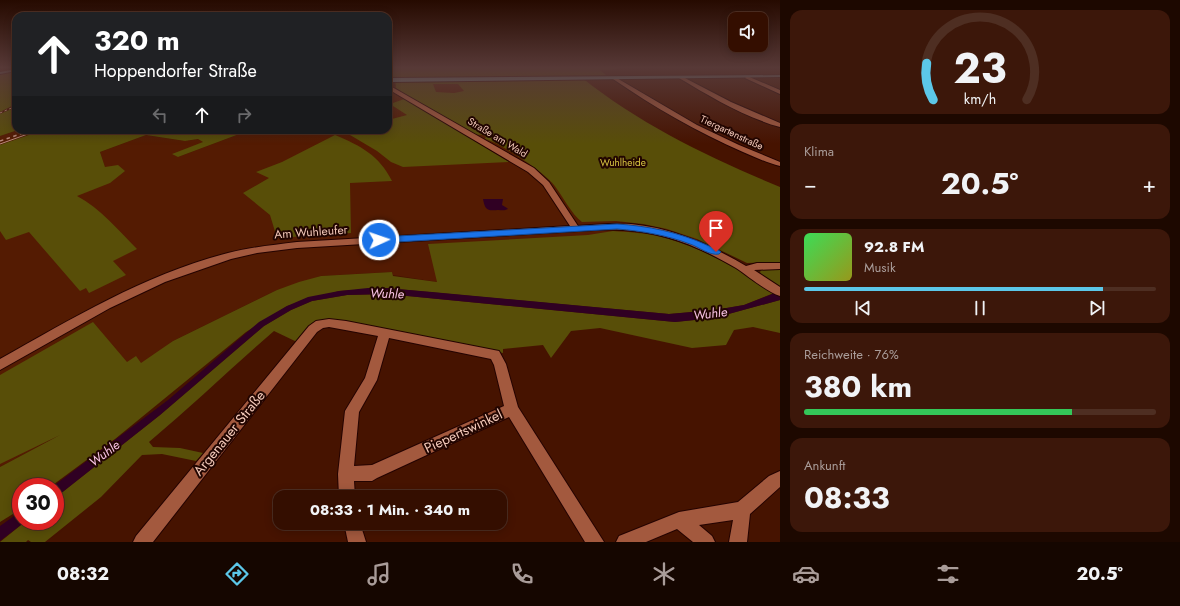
<!DOCTYPE html>
<html lang="de">
<head>
<meta charset="utf-8">
<style>
  :root { --surface:#340e00; --page:#3c170a; --text:#f1f3f6; --muted:#a99c99; --line:#4e2e22; --accent:#5cc7e8 }
  body { margin:0; font-family:Jost,sans-serif; background:var(--page); color:var(--text); height:100vh; display:flex; flex-direction:column; font-size:15px; white-space:nowrap }
  * { box-sizing:border-box; margin:0 }
  p { font-size:13px; color:var(--muted) }
  .icon { flex:none; width:22px; height:22px; fill:none; stroke:currentColor; stroke-width:2; stroke-linecap:round; stroke-linejoin:round }
  .map { position:relative; flex:1; overflow:hidden }
  .sheet { display:flex; flex-direction:column; gap:10px; padding:10px; background:#1d0800; width:400px }
  .sheet>* { flex:none }
  .hud { position:absolute; left:12px; top:12px; width:380px; height:122px; border-radius:12px; box-shadow:0 2px 10px #0003,0 0 0 1px var(--line); background:#202124; color:#fff; overflow:hidden }
  .tools { position:absolute; left:728px; top:12px; display:grid; gap:8px }
  .tools a { display:grid; place-items:center; width:40px; height:40px; border-radius:8px; background:var(--surface); box-shadow:0 2px 10px #0003,0 0 0 1px var(--line); font-size:20px }
  .speed { position:absolute; left:12px; top:478px; display:flex; gap:8px; font-size:20px; font-weight:700; text-align:center }
  .speed>* { display:grid; place-content:center; width:52px; height:52px; border-radius:50%; background:var(--surface); box-shadow:0 2px 10px #0003,0 0 0 1px var(--line); line-height:1 }
  .speed .limit { border:6px solid #d22; background:#fff; color:#111 }
  .pin { position:absolute; display:grid; place-items:center; width:34px; height:34px; color:#fff; margin:-41px -17px; border-radius:50% 50% 50% 0; rotate:-45deg; box-shadow:0 0 4px #0007 }
  .pin .icon { rotate:45deg }
  .me { position:absolute; width:44px; margin:-22px; rotate:87deg; stroke-linejoin:round; filter:drop-shadow(0 0 3px #0008) }
  .turn { display:flex; align-items:center; gap:14px; height:84px; padding:0 16px; font-size:18px }
  .turn .icon { width:52px; height:52px; stroke-width:2.5 }
  .turn b { display:block; font-size:28px; line-height:34px }
  .lanes { display:flex; align-items:center; height:38px; padding:0 16px; background:#0003; justify-content:center; gap:20px; direction:ltr }
  .lanes .off { opacity:.35 }
  .big { font-size:30px; font-weight:700; line-height:1.1 }
  .sheet .tile { flex:1; display:flex; flex-direction:column; justify-content:center; gap:6px; min-width:0; padding:0 14px; border-radius:12px; background:var(--page) }
  .sheet .dial { align-items:center; gap:0 }
  .dial svg { height:104px; overflow:visible; fill:none; stroke:var(--line); stroke-width:7; stroke-linecap:round; text-anchor:middle }
  .dial text { fill:var(--text); stroke:none }
  .song { display:flex; align-items:center; gap:12px }
  .cover { width:48px; height:48px; border-radius:6px; background:linear-gradient(135deg,hsl(130 70% 55%),hsl(60 70% 35%)) }
  .played { height:4px; border-radius:2px; background:linear-gradient(90deg,var(--accent) 85%,var(--line) 85%) }
  .keys { display:flex; justify-content:space-around; direction:ltr }
  .heat { display:flex; justify-content:space-between; align-items:center; font-size:22px; direction:ltr }
  .charge { height:6px; border-radius:3px; background:linear-gradient(90deg,#34c759 76%,var(--line) 0) }
  .trip { position:absolute; left:273px; top:490px; width:234px; height:40px; border-radius:12px; background:var(--surface); box-shadow:0 2px 10px #0003,0 0 0 1px var(--line); font-weight:700; line-height:40px; text-align:center }
  .tab-bar { display:flex; height:64px; justify-content:space-around; align-items:center; background:#150600; color:var(--muted) }
  .tab-bar .icon { width:28px; height:28px }
  .tab-bar .selected { color:var(--accent) }
  .tab-bar b { font-size:18px; color:var(--text) }
  main { display:flex; flex:1; min-height:0 }
  .map>svg:first-child { display:block }
</style>
</head>
<body>
<main>
<div class="map">
<svg width="780" height="542" viewBox="0 0 780 542">
  <rect width="100%" height="100%" fill="#461300"/>
  <!-- built -->
  <g fill="#541b02">
    <polygon points="461,83 704,235 697,239 692,247 746,273 437,282 393,275 392,272 321,276 277,290 173,341 67,431 0,467 0,227 105,167 100,152 146,135 185,141 198,139 203,142 178,157 250,130 388,130 388,87 396,86 396,84"/>
    <polygon points="18,130 43,130 0,145 0,136"/>
  </g>
  <!-- green -->
  <g fill="#584e08" fill-rule="evenodd">
    <path d="M388,68H620H618L619,69L600,70L608,77H581C641,125 710,158 780,187V262L747,263L697,239L667,229L643,224L616,221L582,222C572,215 562,195 554,185C544,172 501,143 485,139L486,137L483,135L464,134L509,162L403,167L391,162L377,151L345,132L352,130H388V120L407,115L390,104L410,97L396,88L395,79H388ZM433,84H458L464,91L454,93L436,92Z"/>
    <polygon points="16,71 16,104 0,112 0,73"/>
    <polygon points="16,107 16,130 18,130 0,136 0,114"/>
    <path d="M43,130H250L178,157L172,154L203,142L198,139L185,141L146,135L100,152L105,167L118,165L125,171L110,183L77,196C100,208 119,231 137,249L113,261L126,275L89,293L86,288L80,291L29,232L6,240L0,231V145Z"/>
    <path d="M335,135C361,146 379,155 392,181L350,183L351,233L277,238L270,215L243,193L269,178L256,172L282,162Z"/>
    <path d="M613,231C629,232 646,233 662,237C702,247 740,270 774,293L744,305L715,310L669,314L386,288L339,291L287,306L246,332L115,439L50,487H21V509L0,522V467L60,435L0,464V375L93,322L127,362L136,356L141,363L173,341L277,290L299,282L321,276L392,272L393,276L437,282L428,244L588,235Z"/>
    <polygon points="762,269 780,270 780,288 761,274 760,272"/>
    <path d="M387,294L675,322L714,318L780,300V333L753,327L734,330L726,345L692,348L600,328L571,331L551,358L543,345L503,349V353L337,320L297,342L274,331C232,367 192,406 149,442L153,447L180,448L203,453L196,461L162,454L142,455L101,497L45,542H31L28,540L26,542H0L26,521H55V498L160,415L264,326L291,310L312,301L347,295Z"/>
  </g>
  <!-- water -->
  <g fill="#300023">
    <path d="M483,199H503L502,205L507,208L508,209C504,211 502,210 498,210C487,211 485,210 483,199Z"/>
    <polygon points="368,288 386,288 432,292 669,314 715,310 744,305 780,291 780,300 714,318 675,322 387,294 347,295 312,301 291,310 264,326 160,415 55,498 55,487 52,487 168,400 259,322 287,306 308,297 339,291"/>
    <polygon points="21,511 21,521 26,521 0,541 0,526"/>
  </g>
  <g fill="none" stroke-linecap="round" stroke-linejoin="round">
    <defs>
      <g id="minor">
        <path d="M681,76L731,102L780,123V127C744,117 711,97 679,78Z"/>
        <polygon points="747,76 780,90 780,94 745,78"/>
        <path d="M615,77L697,125L739,145L780,162V166C767,163 755,157 743,152C697,132 654,107 613,79Z"/>
        <path d="M388,81L392,87L534,168L549,182L578,226C596,225 613,223 631,224C673,228 710,245 746,266L757,263H780V269L754,270L780,287V296C767,292 748,276 736,268C690,241 649,227 595,230L297,248L257,253L231,259L165,282L110,308L0,370V359C73,318 146,274 228,253C251,247 274,245 297,242L570,226L543,185L528,172L388,89Z"/>
        <path d="M329,319L346,321L499,351L506,364L518,407L604,542H585L509,417L377,478L372,481H354L355,497H339L338,474L345,411L365,378L378,336L329,327L323,328L317,332L153,542H133L136,536L309,326L316,321ZM389,338L491,359L494,365L504,406L372,465L354,466L359,412L377,380Z"/>
        <polygon points="780,471 780,487 750,514 747,542 729,542 733,520 699,525 712,536 715,542 693,542 677,529 646,542 616,542 619,536 679,512 738,502 769,476"/>
        <polygon points="344,523 360,523 366,542 348,542"/>
      </g>
      <g id="major">
        <polygon points="16,69 16,71 0,74 0,72"/>
        <polygon points="780,75 780,77 388,82 388,78"/>
      </g>
    </defs>
    <!-- minor casing -->
    <use href="#minor" stroke="#240300" stroke-width="2"/>
    <!-- major casing -->
    <use href="#major" stroke="#240300" stroke-width="2"/>
    <!-- minor -->
    <use href="#minor" fill="#a3593e" fill-rule="evenodd"/>
    <!-- major -->
    <use href="#major" fill="#729ca7" fill-rule="evenodd"/>
    <!-- tram -->
    <polyline stroke="#bb8e7d" stroke-width="1" points="0,144 39,130"/>
    <!-- rail-far1 -->
    <polyline stroke="#bb8e7d" stroke-width="1" stroke-dasharray="2.5 2.5" stroke-linecap="butt" points="0,113 16,106"/>
    <!-- rail -->
    <polyline stroke="#bb8e7d" stroke-width="1.5" stroke-dasharray="3.5 3.5" stroke-linecap="butt" points="0,141 32,130"/>
  </g>
  <!-- sky -->
  <linearGradient id="sky" x2="0" y2="1"><stop stop-color="#260a00"/><stop offset="0.47" stop-color="#573937"/><stop offset="1" stop-color="#573937" stop-opacity="0"/></linearGradient>
  <rect width="780" height="144" fill="url(#sky)"/>
  <!-- route -->
  <path fill="#1a73e8" stroke="#114b97" d="M617,224C648,226 678,232 707,245C712,247 717,248 721,252L719,254C710,256 699,247 690,244C666,235 642,231 617,229L379,243L375,240L379,237Z"/>
  <g text-anchor="middle" stroke-width="4" stroke-linejoin="round" paint-order="stroke">
    <!-- far-street labels -->
    <g font-size="10" fill="#f3c9b9" stroke="#210500">
      <text transform="translate(732 132) rotate(25)" y="4">Tiergartenstraße</text>
      <text transform="translate(498 137) rotate(31)" y="4">Straße am Wald</text>
    </g>
    <!-- far-park labels -->
    <g font-size="10" fill="#dac742" stroke="#210500">
      <text x="623" y="166">Wuhlheide</text>
    </g>
    <!-- street labels -->
    <g font-size="12" fill="#f3c9b9" stroke="#210500">
      <text transform="translate(311 232) rotate(-4)" y="4">Am Wuhleufer</text>
    </g>
    <!-- water labels -->
    <g font-size="13" font-style="italic" fill="#f9c3e4" stroke="#210500">
      <text transform="translate(387 293) rotate(2)" y="5">Wuhle</text>
      <text transform="translate(710 313) rotate(-7)" y="5">Wuhle</text>
      <text transform="translate(104 453) rotate(-37)" y="5">Wuhle</text>
    </g>
    <!-- near-street labels -->
    <g font-size="14" fill="#f3c9b9" stroke="#210500">
      <text transform="translate(463 431) rotate(-25)" y="5">Piepertswinkel</text>
      <text transform="translate(229 433) rotate(-51)" y="5">Argenauer Straße</text>
    </g>
  </g>
</svg>
<div class="tools">
<a><svg class="icon" aria-label="sound" viewBox="0 0 24 24"><path d="M4 9h4l5-4v14l-5-4H4zM17 9q2 3 0 6"/></svg></a>
</div>
<div class="speed"><div class="limit">30</div></div>
<div class="pin" style="left:716px;top:252px;background:#d93025"><svg class="icon" aria-label="arrive" viewBox="0 0 24 24"><path d="M6 21V4h12l-3 4 3 4H6"/></svg></div>
<svg class="me" style="left:379px;top:240px" viewBox="-20 -20 40 40"><circle r="17" fill="#1a73e8" stroke="#fff" stroke-width="3"/><path d="M0-11L8 9 0 5-8 9z" fill="#fff"/></svg>
<div class="trip">08:33 · 1 Min. · 340 m</div>
<div class="hud">
<div class="turn"><svg class="icon" aria-label="ahead" viewBox="0 0 24 24"><path d="M12 20V5M6 11l6-6 6 6"/></svg><div><b>320 m</b>Hoppendorfer Straße</div></div>
<div class="lanes"><svg class="icon off" aria-label="left" viewBox="0 0 24 24"><path d="M17 20v-9H6M10 6l-5 5 5 5"/></svg><svg class="icon" aria-label="ahead" viewBox="0 0 24 24"><path d="M12 20V5M6 11l6-6 6 6"/></svg><svg class="icon off" aria-label="right" viewBox="0 0 24 24"><path d="M7 20v-9h11M14 6l5 5-5 5"/></svg></div>
</div>
</div>
<section class="sheet">
<div class="tile dial"><svg viewBox="0 0 100 80">
<path d="M14 69A42 42 0 1 1 86 69"/>
<path d="M14 69A42 42 0 0 1 9 41" stroke="#5cc7e8"/>
<text x="50" y="56" font-size="32" font-weight="700">23</text>
<text x="50" y="72" font-size="11">km/h</text>
</svg></div>
<div class="tile"><p>Klima</p>
<div class="heat"><a>−</a><b class="big">20.5°</b><a>+</a></div>
</div>
<div class="tile">
<div class="song"><i class="cover"></i><div><b>92.8 FM</b><p>Musik</p></div></div>
<div class="played"></div>
<div class="keys"><svg class="icon" aria-label="previous" viewBox="0 0 24 24"><path d="M18 5L8 12l10 7zM5 5v14"/></svg><svg class="icon" aria-label="pause" viewBox="0 0 24 24"><path d="M8 5v14M16 5v14"/></svg><svg class="icon" aria-label="next" viewBox="0 0 24 24"><path d="M6 5l10 7-10 7zM19 5v14"/></svg></div>
</div>
<div class="tile"><p>Reichweite · 76%</p><b class="big">380 km</b><div class="charge"></div></div>
<div class="tile"><p>Ankunft</p><b class="big">08:33</b></div>
</section>
</main>
<nav class="tab-bar">
<b>08:32</b>
<svg class="icon selected" aria-label="directions" viewBox="0 0 24 24"><path d="M12 3l9 9-9 9-9-9zM9 14v-3h6M13 9l2 2-2 2"/></svg>
<svg class="icon" aria-label="music" viewBox="0 0 24 24"><path d="M9 18V5l10-2v13"/><circle cx="6" cy="18" r="3"/><circle cx="16" cy="16" r="3"/></svg>
<svg class="icon" aria-label="phone" viewBox="0 0 24 24"><path d="M5 4h4l2 5-3 2q2 4 5 5l2-3 5 2v4C11 20 4 13 5 4z"/></svg>
<svg class="icon" aria-label="climate" viewBox="0 0 24 24"><path d="M12 3v18M4 7l16 10M4 17L20 7"/></svg>
<svg class="icon" aria-label="car" viewBox="0 0 24 24"><path d="M5 17H2v-5l4-1 3-4h7l3 4 3 1v5h-3M9 17h6M6 11h13"/><circle cx="7" cy="17" r="2"/><circle cx="17" cy="17" r="2"/></svg>
<svg class="icon" aria-label="filters" viewBox="0 0 24 24"><path d="M4 7h16M4 17h16"/><circle cx="9" cy="7" r="2"/><circle cx="15" cy="17" r="2"/></svg>
<b>20.5°</b>
</nav>
</body>
</html>
